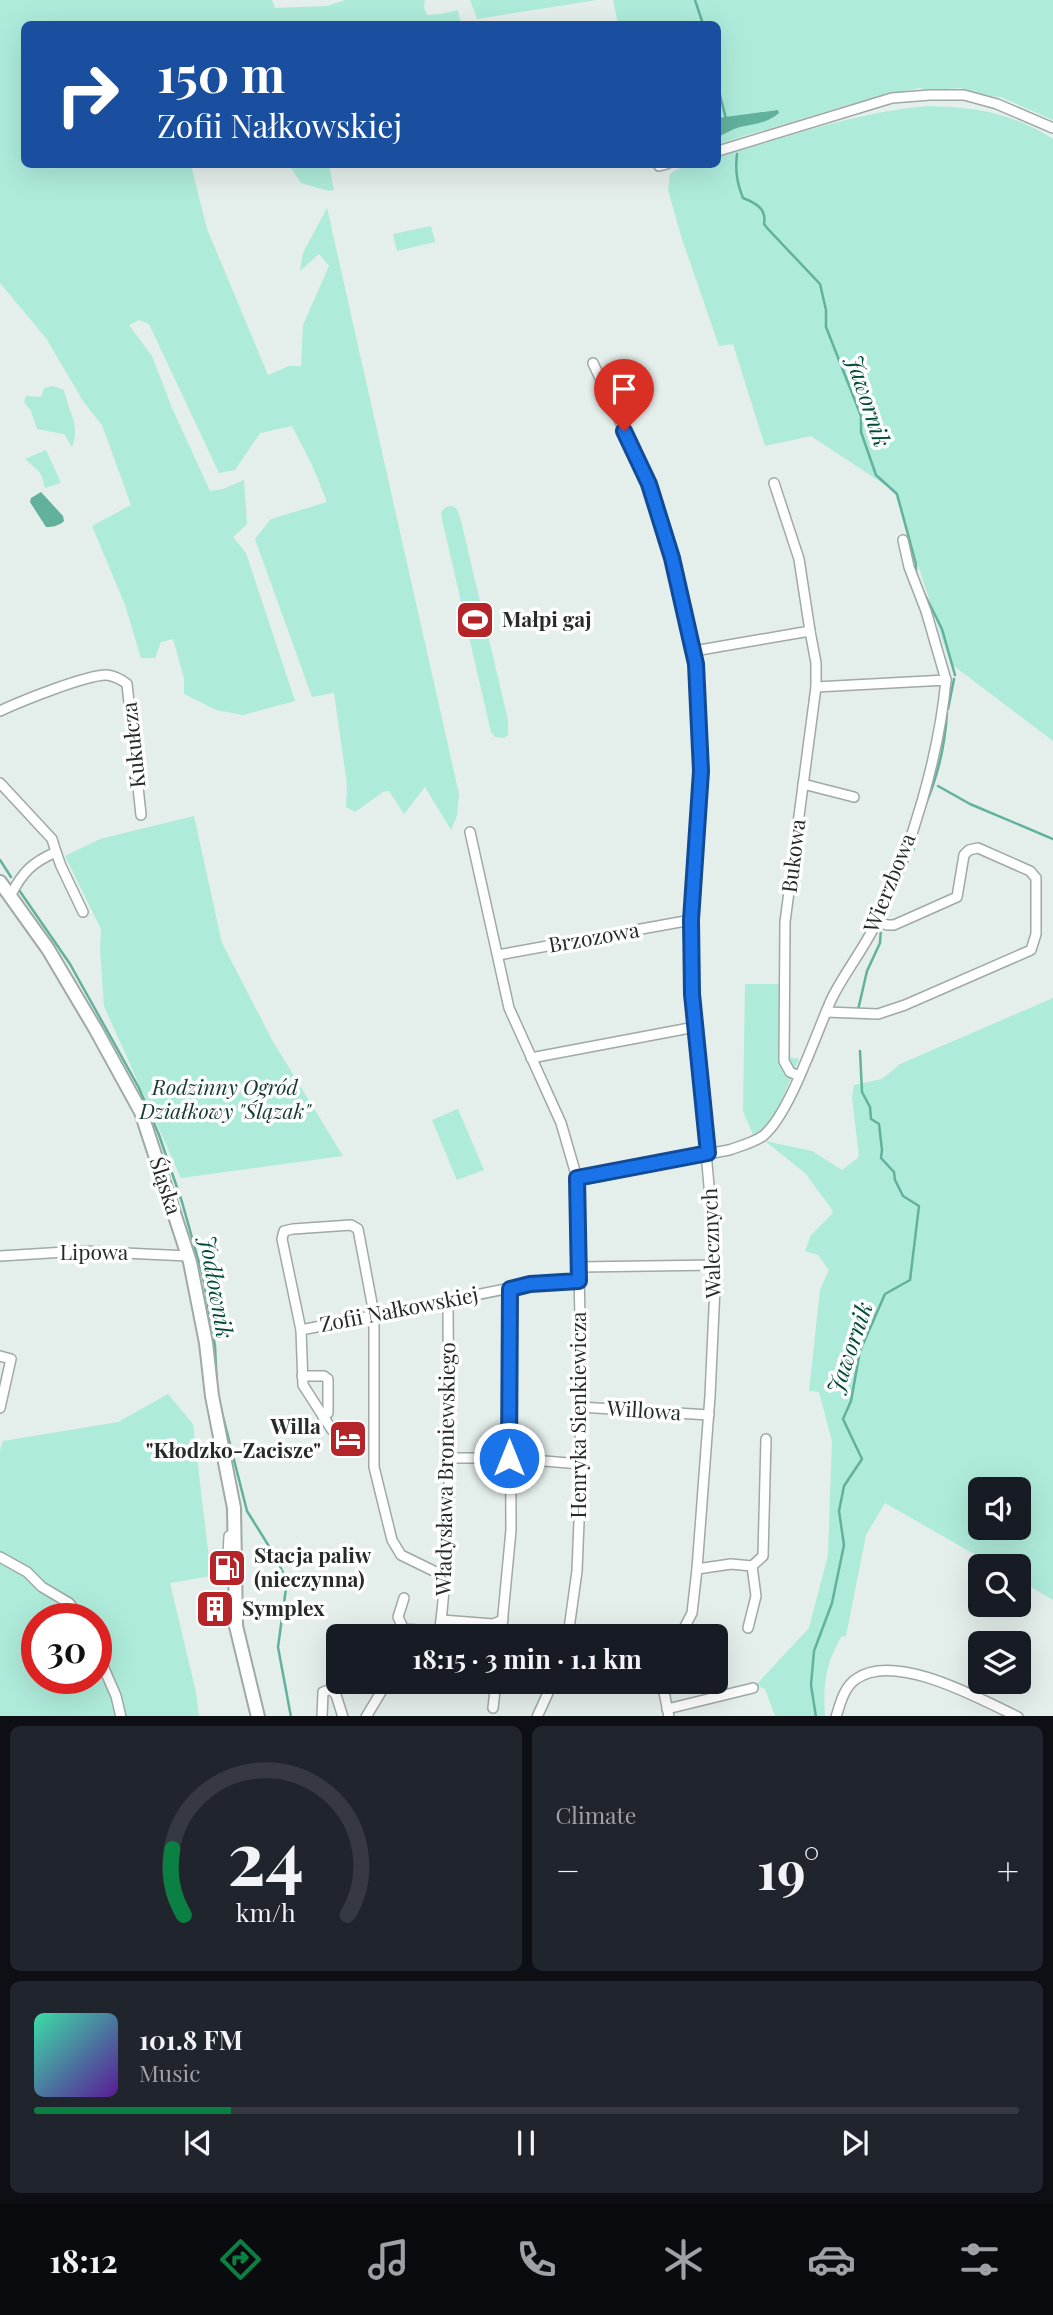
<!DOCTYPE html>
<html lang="en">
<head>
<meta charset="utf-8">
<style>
  :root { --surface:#171b24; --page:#20242c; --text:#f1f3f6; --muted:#9ea1a6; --line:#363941; --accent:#0b8043 }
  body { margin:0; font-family:"Playfair Display",serif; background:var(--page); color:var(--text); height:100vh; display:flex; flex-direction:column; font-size:26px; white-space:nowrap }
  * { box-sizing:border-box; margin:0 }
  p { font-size:23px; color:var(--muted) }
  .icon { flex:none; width:38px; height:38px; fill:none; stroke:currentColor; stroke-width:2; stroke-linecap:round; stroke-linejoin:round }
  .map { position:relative; height:1716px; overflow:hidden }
  .sheet { display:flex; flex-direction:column; gap:10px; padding:10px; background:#0d0f14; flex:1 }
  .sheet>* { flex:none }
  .banner { position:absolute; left:21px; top:21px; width:700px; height:147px; border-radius:10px; box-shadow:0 7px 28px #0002; background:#1a4fa0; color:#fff; overflow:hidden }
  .buttons { position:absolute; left:968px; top:1477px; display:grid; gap:14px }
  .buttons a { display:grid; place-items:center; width:63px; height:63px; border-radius:10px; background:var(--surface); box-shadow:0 7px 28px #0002; font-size:35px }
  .speed { position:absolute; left:21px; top:1603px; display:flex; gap:14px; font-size:35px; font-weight:700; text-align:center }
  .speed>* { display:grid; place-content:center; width:91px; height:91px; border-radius:50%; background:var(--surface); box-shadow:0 7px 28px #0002; line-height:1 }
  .speed .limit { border:10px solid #d22; background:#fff; color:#111 }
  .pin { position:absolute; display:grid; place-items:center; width:60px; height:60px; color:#fff; margin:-72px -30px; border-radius:50% 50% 50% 0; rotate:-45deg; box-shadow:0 0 7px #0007 }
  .pin .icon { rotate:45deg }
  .me { position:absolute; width:77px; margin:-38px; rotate:0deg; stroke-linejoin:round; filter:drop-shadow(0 0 5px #0008) }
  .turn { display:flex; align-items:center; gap:24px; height:147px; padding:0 21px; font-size:32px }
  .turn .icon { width:91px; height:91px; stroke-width:2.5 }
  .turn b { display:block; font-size:49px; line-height:60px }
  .big { font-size:52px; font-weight:700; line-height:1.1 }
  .sheet .tile { flex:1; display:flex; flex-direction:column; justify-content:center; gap:10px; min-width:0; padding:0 24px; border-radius:10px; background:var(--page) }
  .sheet .dial { align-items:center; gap:0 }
  .dial svg { height:182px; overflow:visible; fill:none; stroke:var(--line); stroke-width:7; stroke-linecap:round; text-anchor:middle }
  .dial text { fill:var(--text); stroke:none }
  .song { display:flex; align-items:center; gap:21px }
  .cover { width:84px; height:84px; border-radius:10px; background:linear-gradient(135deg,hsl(160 70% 55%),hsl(270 70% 35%)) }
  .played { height:7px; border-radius:4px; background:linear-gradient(90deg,var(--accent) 20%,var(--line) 20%) }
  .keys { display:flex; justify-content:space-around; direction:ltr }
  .heat { display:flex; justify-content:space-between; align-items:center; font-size:38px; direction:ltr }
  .sheet .tiles { flex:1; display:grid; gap:10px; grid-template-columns:1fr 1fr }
  .tile:last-child { grid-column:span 2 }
  .trip { position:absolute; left:326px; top:1624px; width:402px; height:70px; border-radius:10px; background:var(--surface); box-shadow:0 7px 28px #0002; font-weight:700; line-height:70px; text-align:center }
  .menu { display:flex; height:112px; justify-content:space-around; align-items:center; background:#090b0e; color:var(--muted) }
  .menu .icon { width:49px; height:49px }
  .menu .selected { color:var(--accent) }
  .menu b { font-size:32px; color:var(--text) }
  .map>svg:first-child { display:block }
</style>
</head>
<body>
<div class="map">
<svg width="1053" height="1717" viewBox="0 0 1053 1717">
  <rect width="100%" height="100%" fill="#e4eeeb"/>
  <!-- green -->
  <g fill="#aeebda" fill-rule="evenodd">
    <polygon points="0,0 272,0 275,8 327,6 345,0 425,0 424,7 427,15 441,14 458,10 461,24 24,24 24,164 191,165 207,229 268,375 289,366 301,366 303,325 329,266 319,254 300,271 303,253 327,208 459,794 457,816 451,830 425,787 404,814 389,791 383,792 355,812 346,807 347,784 334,693 312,697 255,539 271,519 327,502 312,465 292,426 260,433 235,470 219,473 149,324 139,320 129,325 152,356 172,408 210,491 223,489 244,480 247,524 233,537 246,553 295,701 243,715 216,710 184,694 184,678 173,639 161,642 155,658 141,658 125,605 92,526 131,505 102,425 83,401 46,338 0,283"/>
    <polygon points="470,0 597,0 477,19"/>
    <polygon points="613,0 1053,0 1053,120 1001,97 980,95 960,88 930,90 919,88 847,105 718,144 718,24 618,24"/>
    <path d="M928,106C975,107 1012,113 1053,139V741L950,663L894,491L811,436L765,446L733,344L719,346L682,239L668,190L670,174C684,163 700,164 718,164V157C786,137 856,112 928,106Z"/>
    <polygon points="289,165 329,165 334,190 329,191 301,183"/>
    <polygon points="431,226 435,242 397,251 393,234"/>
    <path d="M53,386L64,390C68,411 81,426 72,447L64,434L37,429L31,411L24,402L26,396L41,397L44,388Z"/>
    <path d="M46,450L61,483L45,488C41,469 38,471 25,459Z"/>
    <polygon points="452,506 457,509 461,521 508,720 508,735 504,738 495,737 491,732 442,519 441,512 446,507"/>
    <polygon points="194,816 222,943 272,1040 343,1156 181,1178 104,1006 100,949 101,929 65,856 100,839"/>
    <polygon points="745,984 788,984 788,1057 799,1059 775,1116 754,1137 743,1111"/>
    <path d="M1053,998V1600L1019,1580L1018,1566H995L885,1503L866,1535L846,1636L841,1637C825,1666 823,1684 825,1716H775L765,1689L756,1685L809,1628L828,1555L832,1441L819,1392L809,1391L820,1290L829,1270L818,1255L805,1251L811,1235L833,1213L831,1208L805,1173L765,1141L812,1151L842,1170L859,1157L852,1097L854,1085L882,1079L900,1064ZM980,1489H1018V1528H980Z"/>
    <polygon points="458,1109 484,1170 457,1180 432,1120"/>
    <path d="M168,1394L193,1424L211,1576L170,1583L196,1692L199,1716L0,1717V1450L3,1441L118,1422ZM37,1619H96V1678H37Z"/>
  </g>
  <!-- water -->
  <g fill="#62b19d">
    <path d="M778,110L779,113C767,123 755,124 740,127C732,129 725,134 718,137V118Z"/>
    <path d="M41,492L63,516L64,521C59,526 52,527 46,527L30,502L31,498Z"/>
  </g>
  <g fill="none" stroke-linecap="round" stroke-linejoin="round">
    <!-- stream -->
    <g stroke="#62b19d" stroke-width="2.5">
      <polyline points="695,0 703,24"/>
      <polyline points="720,95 726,119"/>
      <path d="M737,154C735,171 737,183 743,198C756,203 767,209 764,224L768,229L820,284L826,310V327L861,416V432L876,475L897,494L916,564V575"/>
      <polyline points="921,587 942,629 955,675"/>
      <polyline points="948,709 954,679"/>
      <polyline points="938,786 970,804 1053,839"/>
      <path d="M924,808C937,779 945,746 947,713"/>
      <polyline points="909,854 913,851 917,831"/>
      <polyline points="0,860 11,877"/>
      <polyline points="19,890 70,964 139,1088 159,1135 182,1202 203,1277 215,1346 217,1387"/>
      <polyline points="886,916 890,902"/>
      <polyline points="858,1010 867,971 880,943 881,928"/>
      <polyline points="218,1397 247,1511 275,1556 287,1581 278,1647 291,1717"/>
      <polyline points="816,1717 811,1685 814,1651 832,1603 844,1545 839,1511 844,1486 862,1459 843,1419 851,1401 860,1351 885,1294 910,1280 919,1206 903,1196 895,1180 894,1172 881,1158 882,1150 879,1124 871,1119 870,1107 862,1092 860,1051"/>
    </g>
    <defs>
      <g id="street">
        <polyline points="718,151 892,98 930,95 964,95 997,104 1053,128"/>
        <polyline points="659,166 667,164"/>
        <polyline points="593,363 649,484 681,593 696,664 701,771 691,920 692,994 716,1265 710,1396 697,1569 692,1613 680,1636"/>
        <polyline points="903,540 909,567 926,611 946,680"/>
        <polyline points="694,651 810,631 799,559 774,483"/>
        <path d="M0,711C19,702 88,674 107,675C114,676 122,680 127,684L141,815"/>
        <polyline points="0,783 52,839 56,852"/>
        <polyline points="803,784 854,797"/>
        <polyline points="470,832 509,1008 561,1123 577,1178 581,1366 580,1497 577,1571 568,1636"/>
        <path d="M10,896C23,872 31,863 56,852L61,866L83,912"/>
        <polyline points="498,955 691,920"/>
        <polyline points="826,1012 878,1014 905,1005 1031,950 1036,934 1036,878 1030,871 978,848 969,850 964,855 957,897 894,925 887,925 877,921"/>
        <polyline points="531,1058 695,1027"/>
        <polyline points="799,1076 790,1072 784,1061 785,922 816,687 816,663 810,631"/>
        <path d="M577,1178L729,1150C740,1146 753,1143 763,1136C790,1114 816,1033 832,998C846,970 867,945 880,915C912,846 939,756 946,680L816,687"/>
        <polyline points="0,1256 82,1251 188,1256"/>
        <polyline points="579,1267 716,1265"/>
        <polyline points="301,1330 530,1284 579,1281"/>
        <polyline points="0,1356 11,1359 0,1408"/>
        <polyline points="302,1376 324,1376 328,1379 328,1413 323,1417"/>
        <polyline points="580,1407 709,1415"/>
        <polyline points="332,1430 303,1385 301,1330 282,1239 284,1231 293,1229 351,1225 358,1229 374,1314 374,1467 392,1540 401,1555 444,1576"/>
        <polyline points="448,1458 509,1458 580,1464"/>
        <polyline points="234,1534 229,1536 227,1574 229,1579 236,1581"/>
        <polyline points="0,1557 27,1572 42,1587 69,1603 82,1619"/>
        <polyline points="697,1569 731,1564 752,1566 763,1556 766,1439"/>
        <polyline points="442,1620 493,1624 503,1620"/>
        <polyline points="748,1628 756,1596 752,1566"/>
        <polyline points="404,1630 398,1617 404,1598"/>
        <path d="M402,1636L404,1630C416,1628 427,1633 440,1630"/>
        <path d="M439,1636C454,1526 448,1412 448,1301"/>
        <polyline points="501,1636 511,1530 510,1289"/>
        <polyline points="96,1650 116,1696 121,1717"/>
        <polyline points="662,1682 669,1717"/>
        <polyline points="493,1708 496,1682"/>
        <polyline points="667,1709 753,1688"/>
        <polyline points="322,1717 323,1692 331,1689 336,1695 343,1717"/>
        <polyline points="366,1717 387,1682"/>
        <polyline points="537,1717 553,1682"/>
        <path d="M836,1717C840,1704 844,1687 856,1679C895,1651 980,1699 1018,1717"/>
      </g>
      <polyline id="secondary" points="0,882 48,949 96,1030 141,1112 190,1262 206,1343 212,1396 234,1508 236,1626 258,1717"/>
    </defs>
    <!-- street casing -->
    <use href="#street" stroke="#9fa9a6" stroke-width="12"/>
    <!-- secondary casing -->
    <use href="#secondary" stroke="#9fa9a6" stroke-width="16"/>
    <!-- street -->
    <use href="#street" stroke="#fff" stroke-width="9"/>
    <!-- secondary -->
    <use href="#secondary" stroke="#fff" stroke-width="12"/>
  </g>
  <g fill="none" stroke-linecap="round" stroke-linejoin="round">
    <defs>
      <polyline id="route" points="509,1458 510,1289 530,1284 579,1281 577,1178 708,1153 692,994 691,920 701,771 696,664 672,558 649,484 624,431"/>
    </defs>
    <!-- route casing -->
    <use href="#route" stroke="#114b97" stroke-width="18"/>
    <!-- route -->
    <use href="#route" stroke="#1a73e8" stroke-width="12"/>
  </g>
  <!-- icons -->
  <defs>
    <symbol id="stadium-square" viewBox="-11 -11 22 22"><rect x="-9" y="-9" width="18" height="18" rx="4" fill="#b52429" stroke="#fff"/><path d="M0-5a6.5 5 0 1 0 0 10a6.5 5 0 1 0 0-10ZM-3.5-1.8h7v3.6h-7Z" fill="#fff"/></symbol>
    <symbol id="hotel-square" viewBox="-11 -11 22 22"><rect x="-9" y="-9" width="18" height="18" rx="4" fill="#b52429" stroke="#fff"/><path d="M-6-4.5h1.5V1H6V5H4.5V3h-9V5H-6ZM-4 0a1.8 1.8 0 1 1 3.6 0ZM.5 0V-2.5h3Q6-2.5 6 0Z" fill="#fff"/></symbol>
    <symbol id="fuel-square" viewBox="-11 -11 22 22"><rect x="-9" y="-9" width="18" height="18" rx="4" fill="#b52429" stroke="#fff"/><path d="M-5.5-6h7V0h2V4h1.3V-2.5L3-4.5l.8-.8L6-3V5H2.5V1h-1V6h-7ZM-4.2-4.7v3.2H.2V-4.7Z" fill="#fff"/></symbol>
    <symbol id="building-square" viewBox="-11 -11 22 22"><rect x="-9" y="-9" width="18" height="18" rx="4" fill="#b52429" stroke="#fff"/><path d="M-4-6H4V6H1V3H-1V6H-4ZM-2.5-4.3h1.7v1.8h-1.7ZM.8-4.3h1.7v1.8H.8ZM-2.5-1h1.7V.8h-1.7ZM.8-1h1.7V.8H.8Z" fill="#fff"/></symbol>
  </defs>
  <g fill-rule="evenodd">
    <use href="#stadium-square" x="453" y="598" width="44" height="44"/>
    <use href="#hotel-square" x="326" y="1417" width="44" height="44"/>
    <use href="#fuel-square" x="205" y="1546" width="44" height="44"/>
    <use href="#building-square" x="193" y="1587" width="44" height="44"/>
  </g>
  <g text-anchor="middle" stroke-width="7" stroke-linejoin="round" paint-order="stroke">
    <!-- poi labels -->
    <g font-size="21" font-weight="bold" fill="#262a28" stroke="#fff" text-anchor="start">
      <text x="502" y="627">Małpi gaj</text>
      <text x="321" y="1434" text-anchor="end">Willa<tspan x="321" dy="24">"Kłodzko-Zacisze"</tspan></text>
      <text x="254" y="1563">Stacja paliw<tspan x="254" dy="24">(nieczynna)</tspan></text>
      <text x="242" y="1616">Symplex</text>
    </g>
    <!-- street labels -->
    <g font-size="21" fill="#262a28" stroke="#fff">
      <text transform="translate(134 745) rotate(-96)" y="7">Kukułcza</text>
      <text transform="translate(794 856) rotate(-83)" y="7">Bukowa</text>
      <text transform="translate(890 883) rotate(-68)" y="7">Wierzbowa</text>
      <text transform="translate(594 938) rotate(-10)" y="7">Brzozowa</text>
      <text transform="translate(165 1186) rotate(72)" y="7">Śląska</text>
      <text transform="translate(712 1243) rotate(-92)" y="7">Walecznych</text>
      <text x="94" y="1260">Lipowa</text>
      <text transform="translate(399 1310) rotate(-11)" y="7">Zofii Nałkowskiej</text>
      <text transform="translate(644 1411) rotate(4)" y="7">Willowa</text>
      <text transform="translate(579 1415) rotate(-90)" y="7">Henryka Sienkiewicza</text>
      <text transform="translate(446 1469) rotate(-89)" y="7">Władysława Broniewskiego</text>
    </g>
    <!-- park labels -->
    <g font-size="21" font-style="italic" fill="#143a31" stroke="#fff">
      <text x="225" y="1095">Rodzinny Ogród<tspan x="225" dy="24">Działkowy "Ślązak"</tspan></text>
    </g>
    <!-- water labels -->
    <g font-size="23" font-style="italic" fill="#014b3d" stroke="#fff">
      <text transform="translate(868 401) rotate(72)" y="8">Jawornik</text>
      <text transform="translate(216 1287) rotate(80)" y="8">Jodłownik</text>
      <text transform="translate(850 1348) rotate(-71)" y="8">Jawornik</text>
    </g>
  </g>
</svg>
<div class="buttons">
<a><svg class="icon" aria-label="sound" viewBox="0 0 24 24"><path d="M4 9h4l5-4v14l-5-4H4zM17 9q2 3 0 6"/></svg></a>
<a><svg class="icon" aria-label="search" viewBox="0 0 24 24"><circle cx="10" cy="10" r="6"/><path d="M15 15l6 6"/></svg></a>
<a><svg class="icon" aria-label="layers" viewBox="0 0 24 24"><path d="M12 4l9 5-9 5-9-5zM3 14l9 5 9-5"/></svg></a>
</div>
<div class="speed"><div class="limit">30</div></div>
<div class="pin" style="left:624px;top:431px;background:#d93025"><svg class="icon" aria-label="arrive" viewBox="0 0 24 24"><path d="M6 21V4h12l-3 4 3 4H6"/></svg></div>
<svg class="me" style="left:509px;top:1458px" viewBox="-20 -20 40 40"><circle r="17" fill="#1a73e8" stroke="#fff" stroke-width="3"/><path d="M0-11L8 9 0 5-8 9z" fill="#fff"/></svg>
<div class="trip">18:15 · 3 min · 1.1 km</div>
<div class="banner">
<div class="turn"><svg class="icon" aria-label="right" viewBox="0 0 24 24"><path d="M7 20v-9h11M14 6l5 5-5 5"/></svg><div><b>150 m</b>Zofii Nałkowskiej</div></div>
</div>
</div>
<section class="sheet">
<div class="tiles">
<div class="tile dial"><svg viewBox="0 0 100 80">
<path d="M14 69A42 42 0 1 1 86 69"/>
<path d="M14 69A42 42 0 0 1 9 40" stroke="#0b8043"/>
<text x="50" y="56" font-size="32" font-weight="700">24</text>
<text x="50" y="72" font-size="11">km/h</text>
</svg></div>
<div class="tile"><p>Climate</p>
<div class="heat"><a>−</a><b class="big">19°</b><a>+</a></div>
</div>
<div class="tile">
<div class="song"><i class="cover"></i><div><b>101.8 FM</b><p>Music</p></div></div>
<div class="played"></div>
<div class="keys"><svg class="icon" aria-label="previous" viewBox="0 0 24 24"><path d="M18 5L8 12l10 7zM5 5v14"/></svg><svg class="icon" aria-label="pause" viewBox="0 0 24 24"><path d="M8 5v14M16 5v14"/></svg><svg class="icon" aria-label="next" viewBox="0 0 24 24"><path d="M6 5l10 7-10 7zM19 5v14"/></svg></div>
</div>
</div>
</section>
<nav class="menu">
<b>18:12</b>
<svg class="icon selected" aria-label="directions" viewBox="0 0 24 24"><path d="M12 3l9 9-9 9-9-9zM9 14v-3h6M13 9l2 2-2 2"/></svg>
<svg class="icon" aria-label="music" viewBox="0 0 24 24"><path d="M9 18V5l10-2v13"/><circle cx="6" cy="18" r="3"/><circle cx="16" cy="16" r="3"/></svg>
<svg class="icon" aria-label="phone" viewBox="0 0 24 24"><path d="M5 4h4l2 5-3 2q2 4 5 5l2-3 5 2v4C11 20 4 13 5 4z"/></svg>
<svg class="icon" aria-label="climate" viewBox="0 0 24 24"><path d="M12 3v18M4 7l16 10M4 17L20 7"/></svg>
<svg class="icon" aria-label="car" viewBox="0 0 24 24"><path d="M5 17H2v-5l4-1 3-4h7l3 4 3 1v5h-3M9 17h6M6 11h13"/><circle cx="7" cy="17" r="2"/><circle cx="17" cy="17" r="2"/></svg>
<svg class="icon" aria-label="filters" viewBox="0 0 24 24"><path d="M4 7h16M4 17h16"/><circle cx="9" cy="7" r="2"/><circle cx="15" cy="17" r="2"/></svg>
</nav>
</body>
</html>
